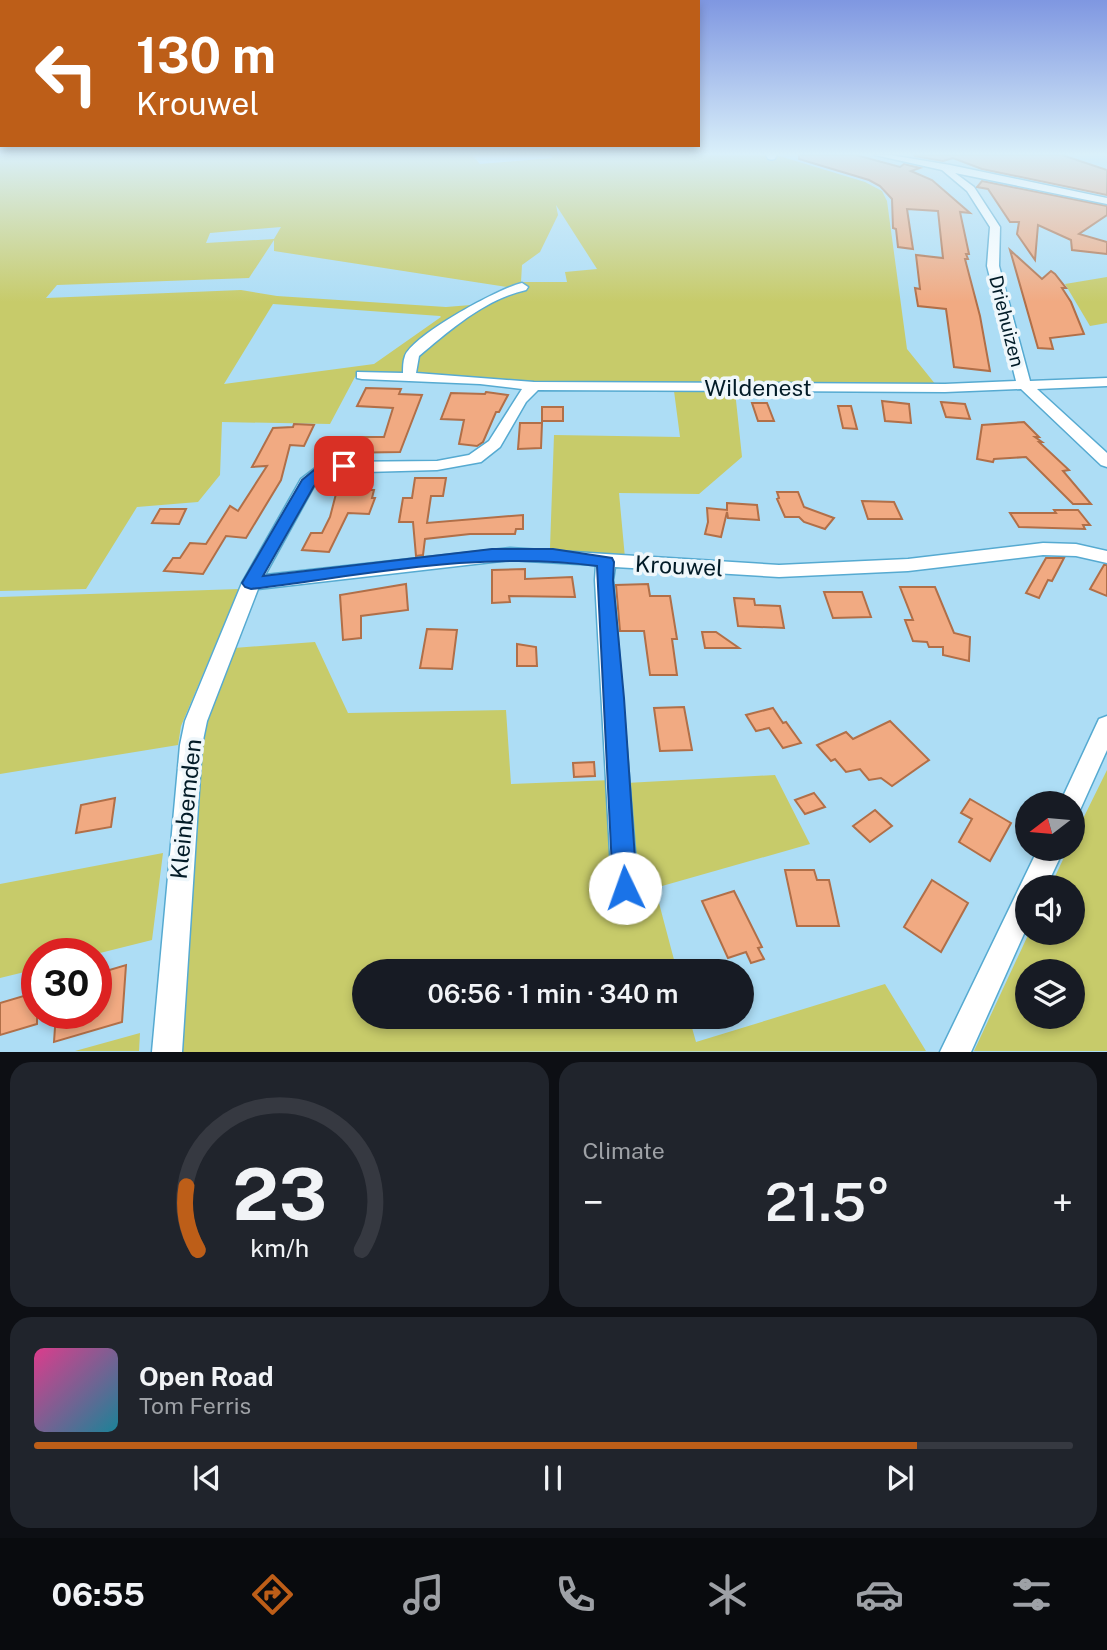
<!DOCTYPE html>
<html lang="en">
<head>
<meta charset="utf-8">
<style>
  :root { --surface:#171b24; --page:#20242c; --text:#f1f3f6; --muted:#9ea1a6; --line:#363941; --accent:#bd5e18 }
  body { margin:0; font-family:"Public Sans",sans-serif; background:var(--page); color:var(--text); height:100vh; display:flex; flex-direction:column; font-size:26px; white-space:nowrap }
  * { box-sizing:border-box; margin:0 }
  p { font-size:23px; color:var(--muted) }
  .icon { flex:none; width:38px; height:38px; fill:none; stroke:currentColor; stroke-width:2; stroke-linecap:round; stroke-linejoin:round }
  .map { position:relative; height:1052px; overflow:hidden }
  .side { display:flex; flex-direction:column; gap:10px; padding:10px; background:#0d0f14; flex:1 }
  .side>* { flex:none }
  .banner { position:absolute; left:0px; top:0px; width:700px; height:147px; box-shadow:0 4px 10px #0003; background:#bd5e18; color:#fff; overflow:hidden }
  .needle { width:46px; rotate:254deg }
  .fabs { position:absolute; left:1015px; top:791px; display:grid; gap:14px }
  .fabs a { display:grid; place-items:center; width:70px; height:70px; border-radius:50%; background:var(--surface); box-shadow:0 4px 10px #0003; font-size:35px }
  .speed { position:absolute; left:21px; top:938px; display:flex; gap:14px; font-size:35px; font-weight:700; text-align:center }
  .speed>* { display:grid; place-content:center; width:91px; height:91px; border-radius:50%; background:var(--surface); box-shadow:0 4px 10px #0003; line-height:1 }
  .speed .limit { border:10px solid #d22; background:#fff; color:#111 }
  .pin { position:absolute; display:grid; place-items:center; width:60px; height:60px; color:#fff; margin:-30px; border-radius:14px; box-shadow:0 4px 10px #0006 }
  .me { position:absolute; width:77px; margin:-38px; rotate:357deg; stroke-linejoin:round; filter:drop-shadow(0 0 5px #0008) }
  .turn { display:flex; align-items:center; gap:24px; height:147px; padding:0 21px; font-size:32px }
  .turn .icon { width:91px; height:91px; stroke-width:2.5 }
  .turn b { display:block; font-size:49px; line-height:60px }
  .big { font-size:52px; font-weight:600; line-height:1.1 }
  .side .widget { flex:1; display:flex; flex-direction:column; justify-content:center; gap:10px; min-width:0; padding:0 24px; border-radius:21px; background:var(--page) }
  .side .dial { align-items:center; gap:0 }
  .dial svg { height:182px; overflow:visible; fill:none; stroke:var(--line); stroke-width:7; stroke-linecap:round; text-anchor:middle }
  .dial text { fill:var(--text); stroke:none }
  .song { display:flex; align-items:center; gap:21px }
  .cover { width:84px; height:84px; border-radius:10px; background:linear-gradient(135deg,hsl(330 70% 55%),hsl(190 70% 35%)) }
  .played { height:7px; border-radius:4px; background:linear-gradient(90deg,var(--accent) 85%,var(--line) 85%) }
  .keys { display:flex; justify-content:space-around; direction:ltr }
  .heat { display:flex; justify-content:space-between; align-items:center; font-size:38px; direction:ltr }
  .side .tiles { flex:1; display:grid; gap:10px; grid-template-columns:1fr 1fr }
  .widget:last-child { grid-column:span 2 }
  .trip { position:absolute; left:352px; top:959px; width:402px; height:70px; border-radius:35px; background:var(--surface); box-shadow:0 4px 10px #0003; font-weight:600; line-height:70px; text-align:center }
  .menu { display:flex; height:112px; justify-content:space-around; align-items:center; background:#090b0e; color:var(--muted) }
  .menu .icon { width:49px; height:49px }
  .menu .current { color:var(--accent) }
  .menu b { font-size:32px; color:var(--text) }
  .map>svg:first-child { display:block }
</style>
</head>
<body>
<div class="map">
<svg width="1107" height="1052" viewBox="0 0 1107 1052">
  <rect width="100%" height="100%" fill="#adddf5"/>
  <!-- green -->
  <g fill="#c7cb6a" fill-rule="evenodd">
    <path d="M0,155H472L480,164L553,158L550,155H776L865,182L882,191L887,201L907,349L936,385L538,382L361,373L355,377L330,424L222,422L220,475L198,502L137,507L86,589L0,591ZM556,205L597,269L565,272L567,282H521L522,265L540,252L558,215ZM281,227L274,239L206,243L210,233ZM274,240V251L507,287L471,305L446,307L277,296L241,290L46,298L57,285L249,278ZM273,304L440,316L441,317L374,364L224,384Z"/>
    <polygon points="1107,277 1107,323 1090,326 1065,284"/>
    <polygon points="674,391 735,391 742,457 699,494 619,493 625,558 550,548 554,435 680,437"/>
    <polygon points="239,589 181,726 178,745 0,774 0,597"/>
    <polygon points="315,642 348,713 506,710 511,784 612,780 626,783 775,775 810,844 655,888 677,971 364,971 364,1017 689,1017 696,1042 885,984 926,1051 177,1052 200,724 234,648"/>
    <path d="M1107,770V1051H974L1029,933H1073V887H1050L1068,849H1073V839ZM1027,971H1073V1017H1027Z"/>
    <polygon points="163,853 152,940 96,954 37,954 37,969 0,978 0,884"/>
    <polygon points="140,1033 139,1051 75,1051"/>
  </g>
  <!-- building -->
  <g fill="#f1aa82" stroke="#b16f48" stroke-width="2">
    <polygon points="799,155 856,155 900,167 904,164 920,168 911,171 932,180 970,213 960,212 969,254 966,254 968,259 965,259 980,316 990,371 954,367 946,309 918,306 915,288 920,289 916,255 943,258 938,211 907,209 913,249 898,247 896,229 893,228 892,199 880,186 869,180 799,159"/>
    <polygon points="917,155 1062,155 1107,170 1107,195 982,169 953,158 943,161 914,156"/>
    <polygon points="982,181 1107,206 1107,215 1079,234 1107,242 1107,254 1072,250 1071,240 1038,225 1035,260 1017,234 1019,222 1010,222 988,189 977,187"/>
    <polygon points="1010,250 1042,279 1051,271 1055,274 1066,288 1062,288 1071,302 1084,334 1050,338 1053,349 1038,348"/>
    <polygon points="366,388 401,389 399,394 422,395 400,452 339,453 345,437 384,437 393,408 357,406"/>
    <polygon points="486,392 508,395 499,412 496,412 483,442 477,446 459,444 464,420 441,419 451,393 485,394"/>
    <polygon points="882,401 909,404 911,423 885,421"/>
    <polygon points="941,402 965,404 970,419 946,417"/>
    <polygon points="752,403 767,403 774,421 758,421"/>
    <polygon points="838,406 851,406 857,429 843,428"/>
    <rect x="542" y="407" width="21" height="14"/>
    <polygon points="1024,422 1039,437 1035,437 1042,442 1039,442 1069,470 1063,471 1091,504 1073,504 1026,457 994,459 993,462 977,459 982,425"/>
    <polygon points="520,423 542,423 541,448 518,449"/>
    <polygon points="294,424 314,425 304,446 290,445 281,480 246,538 226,536 203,574 164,571 173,558 180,558 190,543 206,544 230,506 238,511 267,466 252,467 273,428 293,427"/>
    <polygon points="415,478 446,478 443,496 431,496 427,523 523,515 523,529 516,529 515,534 470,534 425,539 423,555 416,556 413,522 399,522 403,498 412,498"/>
    <polygon points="337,490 374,490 372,498 375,498 369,514 348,513 329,552 302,550 311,533 322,533 330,517"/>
    <polygon points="777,492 798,492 804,507 834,518 825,529 804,522 799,517 785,517 777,499 779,498"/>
    <polygon points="862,501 894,502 902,519 868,519"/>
    <polygon points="727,503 757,505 759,520 728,518 727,512 721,537 705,534 708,522 707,508 727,510"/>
    <polygon points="160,509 186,509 179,524 152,523"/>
    <polygon points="1054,510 1078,510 1090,525 1083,525 1085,529 1019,527 1010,513 1056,513"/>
    <polygon points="1046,558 1064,558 1052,581 1048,580 1039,598 1026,593"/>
    <polygon points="1104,565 1107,565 1107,596 1090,589"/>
    <polygon points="525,569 525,579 572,577 575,597 509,596 510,602 492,603 492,570"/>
    <polygon points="406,584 408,610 361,616 361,638 343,640 340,595"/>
    <polygon points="648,584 650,596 670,596 677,639 672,639 677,675 650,675 644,631 620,631 616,585"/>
    <polygon points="900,587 935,587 954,633 970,637 969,661 943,655 943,647 929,647 927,642 913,641 905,620 913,620"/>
    <polygon points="824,592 862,592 871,617 833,618"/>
    <polygon points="734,598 754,599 755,605 780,606 784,628 738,626"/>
    <polygon points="427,629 457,630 452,669 420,668"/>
    <polygon points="702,632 716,632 739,648 705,648"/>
    <polygon points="517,644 536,647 537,666 517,666"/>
    <polygon points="684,707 692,750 660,751 654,708"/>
    <polygon points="773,708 783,723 786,722 801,743 783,748 769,728 756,731 746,715"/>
    <polygon points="890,721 929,760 892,786 881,778 869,780 860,769 846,772 835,759 831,761 817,745 846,732 853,739"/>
    <polygon points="594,762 595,776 574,777 573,763"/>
    <polygon points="814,793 825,807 805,814 795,800"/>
    <polygon points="115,798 111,827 76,833 81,805"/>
    <polygon points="970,799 1011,823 990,861 959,842 972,819 961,813"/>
    <polygon points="875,810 892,826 870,842 853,826"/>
    <polygon points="785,870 814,870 817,880 829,880 839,926 797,926"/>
    <polygon points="932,880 968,903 941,952 904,927"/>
    <polygon points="734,891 762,947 758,948 764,959 751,963 746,952 728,958 702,901"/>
    <polygon points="126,965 122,1022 54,1042 56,1013 96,1013 96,974"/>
    <polygon points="37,992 37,1024 0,1035 0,1003"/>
  </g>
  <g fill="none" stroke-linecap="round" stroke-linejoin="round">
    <defs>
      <polyline id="lane" points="771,155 772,155"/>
      <g id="street">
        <path d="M875,155H890L950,165L1107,198V204L955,173L974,187L1000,227L999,266L1030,381L1107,378V386L1037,389L1107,453V467L1101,465L1021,389L945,392L538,390L526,402L500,447L481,462L437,470L329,473L314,486L265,575L510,548L779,565L908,559L1043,543L1076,544L1107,551V563L1076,556L1043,555L908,571L779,577L615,567L613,580L638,888L634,897L625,900L616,897L612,888L595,580L596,565L510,560L258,589L207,721L202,745L182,1052H152L180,745L185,721L242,583L301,479L318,466L335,462L437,461L469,455L489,441L522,389L480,384L362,379L357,378V372L403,373C403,368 403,361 405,356C413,335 499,288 522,283L528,287L526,290C485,299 450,330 419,356L416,373L534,382L945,384L1016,381L987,266L990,227L967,191L942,170Z"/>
        <polygon points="1107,716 1107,750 1080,810 1073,813 1073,803 1060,803 1099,719"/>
        <polygon points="1038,849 1064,849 1046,887 1027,887 1027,927 971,1052 940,1052"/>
      </g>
    </defs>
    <!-- lane casing -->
    <use href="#lane" stroke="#56aad1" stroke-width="12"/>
    <!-- street casing -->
    <use href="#street" stroke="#56aad1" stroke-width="3"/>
    <!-- lane -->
    <use href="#lane" stroke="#fff" stroke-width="9"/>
    <!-- street -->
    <use href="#street" fill="#fff" fill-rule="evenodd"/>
  </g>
  <!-- sky -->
  <linearGradient id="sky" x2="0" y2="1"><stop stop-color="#7f97e1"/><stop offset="0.51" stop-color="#daf0fa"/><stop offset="1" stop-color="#daf0fa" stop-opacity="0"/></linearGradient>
  <rect width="1107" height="302" fill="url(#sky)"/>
  <!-- route -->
  <path fill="#1a73e8" stroke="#114b97" stroke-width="2" d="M344,461L351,466L349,469L329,473L314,486L263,576L492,549H553L612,558L614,562L613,580L624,698L637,888L633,896L625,899L617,896L613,888L597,566C482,550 365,575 251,589L245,587L242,583L302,480L319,466Z"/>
  <g text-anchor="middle" stroke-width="7" stroke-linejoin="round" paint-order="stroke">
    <!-- far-street labels -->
    <g font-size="19" fill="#021b27" stroke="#eff7fb">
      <text transform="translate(1007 321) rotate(76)" y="7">Driehuizen</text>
    </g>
    <!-- street labels -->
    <g font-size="23" fill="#021b27" stroke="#eff7fb">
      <text x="758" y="396">Wildenest</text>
      <text transform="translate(679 566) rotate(3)" y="8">Krouwel</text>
      <text transform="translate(186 809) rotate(-84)" y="8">Kleinbemden</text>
    </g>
  </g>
</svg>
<div class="fabs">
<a><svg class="needle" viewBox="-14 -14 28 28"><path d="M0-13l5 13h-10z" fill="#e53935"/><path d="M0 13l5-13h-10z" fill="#9ea1a6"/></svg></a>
<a><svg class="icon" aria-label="sound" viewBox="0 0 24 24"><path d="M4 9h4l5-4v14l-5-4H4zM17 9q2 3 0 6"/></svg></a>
<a><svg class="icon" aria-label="layers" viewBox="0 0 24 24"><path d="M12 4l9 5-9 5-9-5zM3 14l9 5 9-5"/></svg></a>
</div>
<div class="speed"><div class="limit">30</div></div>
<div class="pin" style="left:344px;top:466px;background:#d93025"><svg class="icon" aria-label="arrive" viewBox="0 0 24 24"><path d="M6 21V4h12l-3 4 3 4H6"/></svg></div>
<svg class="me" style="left:625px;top:888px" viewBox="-20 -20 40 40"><circle r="19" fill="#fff"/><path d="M0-13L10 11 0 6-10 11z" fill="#1a73e8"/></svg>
<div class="trip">06:56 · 1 min · 340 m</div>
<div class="banner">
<div class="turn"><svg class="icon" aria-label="left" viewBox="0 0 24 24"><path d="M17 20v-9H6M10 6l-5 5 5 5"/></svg><div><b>130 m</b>Krouwel</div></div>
</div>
</div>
<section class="side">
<div class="tiles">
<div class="widget dial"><svg viewBox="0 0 100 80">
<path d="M14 69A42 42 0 1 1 86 69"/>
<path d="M14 69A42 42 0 0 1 9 41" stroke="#bd5e18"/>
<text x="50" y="56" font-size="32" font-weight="700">23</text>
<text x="50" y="72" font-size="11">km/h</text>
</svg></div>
<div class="widget"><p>Climate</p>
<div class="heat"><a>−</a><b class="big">21.5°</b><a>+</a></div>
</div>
<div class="widget">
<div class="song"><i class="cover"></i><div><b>Open Road</b><p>Tom Ferris</p></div></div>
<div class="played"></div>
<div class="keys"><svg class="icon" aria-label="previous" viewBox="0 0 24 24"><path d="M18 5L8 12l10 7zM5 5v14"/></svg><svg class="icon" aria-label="pause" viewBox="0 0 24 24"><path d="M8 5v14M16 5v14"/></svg><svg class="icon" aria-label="next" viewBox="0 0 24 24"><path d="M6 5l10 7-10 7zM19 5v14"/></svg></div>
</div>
</div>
</section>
<nav class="menu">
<b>06:55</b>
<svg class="icon current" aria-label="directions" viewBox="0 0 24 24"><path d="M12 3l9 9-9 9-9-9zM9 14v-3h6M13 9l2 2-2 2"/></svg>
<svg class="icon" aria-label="music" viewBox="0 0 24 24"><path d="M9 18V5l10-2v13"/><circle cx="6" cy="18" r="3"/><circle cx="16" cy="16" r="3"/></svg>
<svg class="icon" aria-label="phone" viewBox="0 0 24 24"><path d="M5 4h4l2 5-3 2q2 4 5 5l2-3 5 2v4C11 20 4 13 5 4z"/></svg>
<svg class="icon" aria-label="climate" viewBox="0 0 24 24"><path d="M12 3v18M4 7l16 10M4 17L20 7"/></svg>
<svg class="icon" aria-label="car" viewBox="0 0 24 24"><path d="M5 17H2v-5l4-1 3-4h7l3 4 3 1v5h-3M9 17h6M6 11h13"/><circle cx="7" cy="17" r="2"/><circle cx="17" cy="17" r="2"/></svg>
<svg class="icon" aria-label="filters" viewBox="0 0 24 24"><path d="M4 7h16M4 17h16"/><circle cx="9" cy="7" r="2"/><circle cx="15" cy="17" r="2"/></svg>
</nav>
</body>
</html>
